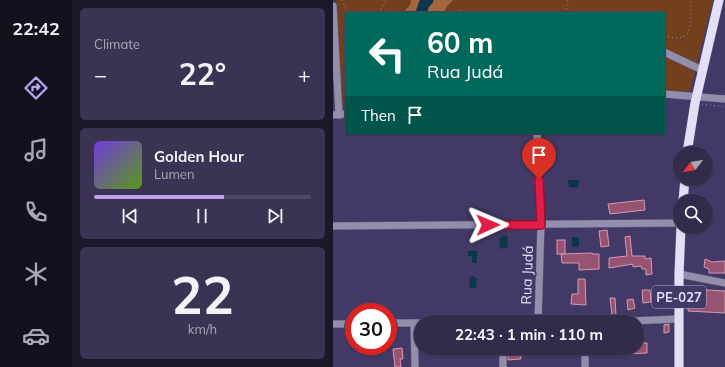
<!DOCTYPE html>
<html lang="en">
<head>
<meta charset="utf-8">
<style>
  :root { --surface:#322b4c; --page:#3a3353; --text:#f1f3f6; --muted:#a8a7b5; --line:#4d4764; --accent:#bca0f2 }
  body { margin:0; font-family:Mulish,sans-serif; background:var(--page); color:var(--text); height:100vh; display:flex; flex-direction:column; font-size:15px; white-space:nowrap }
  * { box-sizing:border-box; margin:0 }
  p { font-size:13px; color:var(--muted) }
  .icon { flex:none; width:22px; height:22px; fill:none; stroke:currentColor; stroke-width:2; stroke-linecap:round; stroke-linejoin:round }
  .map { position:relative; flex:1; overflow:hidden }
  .drawer { display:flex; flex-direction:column; gap:8px; padding:8px; background:#1c182a; width:261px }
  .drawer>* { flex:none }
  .guide { position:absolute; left:12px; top:12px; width:320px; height:122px; border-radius:0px; box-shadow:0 1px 3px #0004,0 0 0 1px var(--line); background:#00695c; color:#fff; overflow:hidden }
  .needle { width:26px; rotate:239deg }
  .tools { position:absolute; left:340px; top:146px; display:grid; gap:8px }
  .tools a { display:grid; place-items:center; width:40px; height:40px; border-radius:50%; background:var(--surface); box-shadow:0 1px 3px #0004,0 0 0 1px var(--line); font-size:20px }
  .speed { position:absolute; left:12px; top:303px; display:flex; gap:8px; font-size:20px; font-weight:700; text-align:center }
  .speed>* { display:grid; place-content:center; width:52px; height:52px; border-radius:50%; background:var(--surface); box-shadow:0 1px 3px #0004,0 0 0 1px var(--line); line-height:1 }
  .speed .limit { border:6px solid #d22; background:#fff; color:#111 }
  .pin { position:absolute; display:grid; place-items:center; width:34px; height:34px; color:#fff; margin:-41px -17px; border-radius:50% 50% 50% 0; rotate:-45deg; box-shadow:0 0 4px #0007 }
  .pin .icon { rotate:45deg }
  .me { position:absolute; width:44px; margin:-22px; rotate:89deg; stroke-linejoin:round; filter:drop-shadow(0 0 3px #0008) }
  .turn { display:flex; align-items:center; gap:14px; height:84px; padding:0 16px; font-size:18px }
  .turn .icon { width:52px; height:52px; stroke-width:2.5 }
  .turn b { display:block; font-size:28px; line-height:34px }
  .then { display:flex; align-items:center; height:38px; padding:0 16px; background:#0003; gap:8px; font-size:15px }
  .big { font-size:30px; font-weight:700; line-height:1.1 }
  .drawer .tile { flex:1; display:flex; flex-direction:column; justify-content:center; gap:6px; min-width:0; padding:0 14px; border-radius:6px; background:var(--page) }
  .drawer .dial { align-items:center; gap:0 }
  .dial b { font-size:52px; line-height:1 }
  .song { display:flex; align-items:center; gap:12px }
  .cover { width:48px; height:48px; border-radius:6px; background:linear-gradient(135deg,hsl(260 70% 55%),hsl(90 70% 35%)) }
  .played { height:4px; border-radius:2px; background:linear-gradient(90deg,var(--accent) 60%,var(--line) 60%) }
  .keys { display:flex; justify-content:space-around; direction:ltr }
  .heat { display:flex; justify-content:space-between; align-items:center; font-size:22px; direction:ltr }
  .trip { position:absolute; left:81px; top:315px; width:230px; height:40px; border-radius:20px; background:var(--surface); box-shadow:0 1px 3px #0004,0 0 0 1px var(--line); font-weight:700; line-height:40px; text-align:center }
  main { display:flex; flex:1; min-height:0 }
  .menu { display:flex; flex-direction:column; width:72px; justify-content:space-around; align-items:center; background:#14111e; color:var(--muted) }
  .menu .icon { width:28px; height:28px }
  .menu .on { color:var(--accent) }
  .menu b { font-size:18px; color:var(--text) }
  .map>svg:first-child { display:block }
</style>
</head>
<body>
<main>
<nav class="menu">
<b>22:42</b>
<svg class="icon on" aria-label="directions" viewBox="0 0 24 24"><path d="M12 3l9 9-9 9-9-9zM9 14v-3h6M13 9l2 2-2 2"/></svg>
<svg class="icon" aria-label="music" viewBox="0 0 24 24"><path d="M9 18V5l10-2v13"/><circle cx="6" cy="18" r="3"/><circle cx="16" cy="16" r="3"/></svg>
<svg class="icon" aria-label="phone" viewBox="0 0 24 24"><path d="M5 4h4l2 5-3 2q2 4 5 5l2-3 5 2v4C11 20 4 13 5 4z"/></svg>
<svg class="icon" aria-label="climate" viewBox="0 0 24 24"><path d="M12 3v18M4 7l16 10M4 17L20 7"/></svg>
<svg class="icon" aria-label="car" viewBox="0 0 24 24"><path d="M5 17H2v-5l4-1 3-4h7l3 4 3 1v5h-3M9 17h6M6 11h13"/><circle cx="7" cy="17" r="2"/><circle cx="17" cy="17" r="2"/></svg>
</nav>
<section class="drawer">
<div class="tile"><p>Climate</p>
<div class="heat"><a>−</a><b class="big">22°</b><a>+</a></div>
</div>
<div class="tile">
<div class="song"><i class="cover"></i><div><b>Golden Hour</b><p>Lumen</p></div></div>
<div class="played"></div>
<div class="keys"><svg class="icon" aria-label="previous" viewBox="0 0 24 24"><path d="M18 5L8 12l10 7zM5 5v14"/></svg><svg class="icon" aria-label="pause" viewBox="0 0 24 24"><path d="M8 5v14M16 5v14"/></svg><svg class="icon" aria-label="next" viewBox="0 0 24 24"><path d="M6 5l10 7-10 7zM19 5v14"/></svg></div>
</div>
<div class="tile dial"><b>22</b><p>km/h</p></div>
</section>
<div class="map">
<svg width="392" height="367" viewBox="0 0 392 367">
  <rect width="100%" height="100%" fill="#433966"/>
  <!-- green -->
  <polygon fill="#73401e" points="3,0 380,0 357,91 331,92 331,13 13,13 13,112 9,112"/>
  <!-- forest -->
  <polygon fill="#a36740" points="78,0 120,0 114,6 111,13 70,13 77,5"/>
  <!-- water -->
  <g fill="#0c3649">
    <polygon points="235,180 246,180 245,188 236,187"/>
    <polygon points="174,235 175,247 167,249 166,238"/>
    <polygon points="239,237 246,237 246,246 239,247"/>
    <polygon points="135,251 144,251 144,263 139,263 139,256 135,256"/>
    <polygon points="141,276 144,279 143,288 137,288 136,277"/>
  </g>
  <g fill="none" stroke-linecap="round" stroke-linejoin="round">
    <!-- river -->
    <polyline stroke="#0c3649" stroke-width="11" points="88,13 91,4 95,0"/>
  </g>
  <!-- building -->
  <g fill="#965472" stroke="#d49bb2">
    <polygon points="311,200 312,210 277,214 275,204"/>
    <polygon points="274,230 276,246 268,247 266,231"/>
    <polygon points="297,236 299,256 312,256 312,259 318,258 319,274 313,275 313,269 309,269 308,266 300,267 300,264 276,268 276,258 294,256 292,237"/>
    <rect x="224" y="240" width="8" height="14"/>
    <polygon points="259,253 260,254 266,254 266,269 246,270 246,263 229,263 228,254"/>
    <polygon points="372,259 379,262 392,261 392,273 376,273 376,269 371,267"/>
    <polygon points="245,279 252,279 253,305 238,304 239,294 245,294"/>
    <polygon points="356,289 392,291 392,313 355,311"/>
    <polygon points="309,290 317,290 318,302 310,303"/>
    <polygon points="277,298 282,298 283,315 279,315"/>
    <polygon points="300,299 302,308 295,310 294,300"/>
    <polygon points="336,324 336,332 331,333 331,325"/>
    <polygon points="304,343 314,343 314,353 293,354 293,348 304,348"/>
    <polygon points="69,348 70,359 67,359 68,367 62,367 60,349"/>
    <polygon points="187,351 188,359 175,360 175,352"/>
  </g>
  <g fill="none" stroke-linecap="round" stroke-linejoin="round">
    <defs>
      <g id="minor">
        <polyline points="0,6 6,115"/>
        <polyline points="331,52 369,70"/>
        <polyline points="331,94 392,99"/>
        <polyline points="0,115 13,114"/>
        <polyline points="204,133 208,225 205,322"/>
        <polyline points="0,226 347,223"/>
        <polyline points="346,274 392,283"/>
        <polyline points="180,322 217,322"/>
        <polyline points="272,322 346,319"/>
        <polyline points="55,323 88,323"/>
        <polyline points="81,323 82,367"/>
        <polyline points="0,324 21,324"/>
        <polyline points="170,348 170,367"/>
        <polyline points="252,348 252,367"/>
      </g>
      <g id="major">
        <polyline points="354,153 362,103 386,0"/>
        <polyline points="350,201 352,179"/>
        <polyline points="346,367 346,274 348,227"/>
      </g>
    </defs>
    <!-- minor casing -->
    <use href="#minor" stroke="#605781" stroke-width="8"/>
    <!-- major casing -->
    <use href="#major" stroke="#605781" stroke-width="10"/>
    <!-- path -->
    <g stroke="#9790b4" stroke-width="1" stroke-dasharray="1 3" stroke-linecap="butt">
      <polyline points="9,0 14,13"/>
      <polyline points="46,13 53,0"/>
      <polyline points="124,13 127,10 138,13"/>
      <polyline points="232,13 235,0"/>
      <path d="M331,36C363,44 357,24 358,0"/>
      <polyline points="369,104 392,107"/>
    </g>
    <!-- minor -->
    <use href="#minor" stroke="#938eab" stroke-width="7"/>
    <!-- major -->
    <use href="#major" stroke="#e3dff7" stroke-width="9"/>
  </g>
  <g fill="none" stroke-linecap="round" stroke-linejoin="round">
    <defs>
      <polyline id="route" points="155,225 208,225 206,179"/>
    </defs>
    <!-- route casing -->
    <use href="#route" stroke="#92132f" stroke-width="10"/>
    <!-- route -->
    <use href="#route" stroke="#e11d48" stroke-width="7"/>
  </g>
  <g text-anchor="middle" stroke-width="4" stroke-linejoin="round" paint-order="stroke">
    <!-- shield labels -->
    <rect fill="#433966" stroke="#b3adce" stroke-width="1" x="319" y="286" width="54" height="22" rx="3"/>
    <g font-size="13" font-weight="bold" fill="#e3dffb">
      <text x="346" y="302">PE-027</text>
    </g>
    <!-- street labels -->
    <g font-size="14" fill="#e3dffb" stroke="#433966">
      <text transform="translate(194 275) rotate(-88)" y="5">Rua Judá</text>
    </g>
  </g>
</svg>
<div class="tools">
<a><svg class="needle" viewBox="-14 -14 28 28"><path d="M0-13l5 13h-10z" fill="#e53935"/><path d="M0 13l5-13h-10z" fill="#a8a7b5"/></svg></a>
<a><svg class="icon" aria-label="search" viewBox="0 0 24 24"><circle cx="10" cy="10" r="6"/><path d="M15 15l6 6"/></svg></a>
</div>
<div class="speed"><div class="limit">30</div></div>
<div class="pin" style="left:206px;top:179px;background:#d93025"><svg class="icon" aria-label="arrive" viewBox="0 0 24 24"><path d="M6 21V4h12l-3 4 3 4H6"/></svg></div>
<svg class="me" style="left:155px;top:225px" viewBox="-20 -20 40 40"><path d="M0-17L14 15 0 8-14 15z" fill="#e11d48" stroke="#fff" stroke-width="4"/></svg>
<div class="trip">22:43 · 1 min · 110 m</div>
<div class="guide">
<div class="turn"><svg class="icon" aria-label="left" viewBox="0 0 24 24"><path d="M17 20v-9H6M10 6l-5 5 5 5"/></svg><div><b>60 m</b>Rua Judá</div></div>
<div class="then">Then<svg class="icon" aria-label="arrive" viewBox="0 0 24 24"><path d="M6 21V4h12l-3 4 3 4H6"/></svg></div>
</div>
</div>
</main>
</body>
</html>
